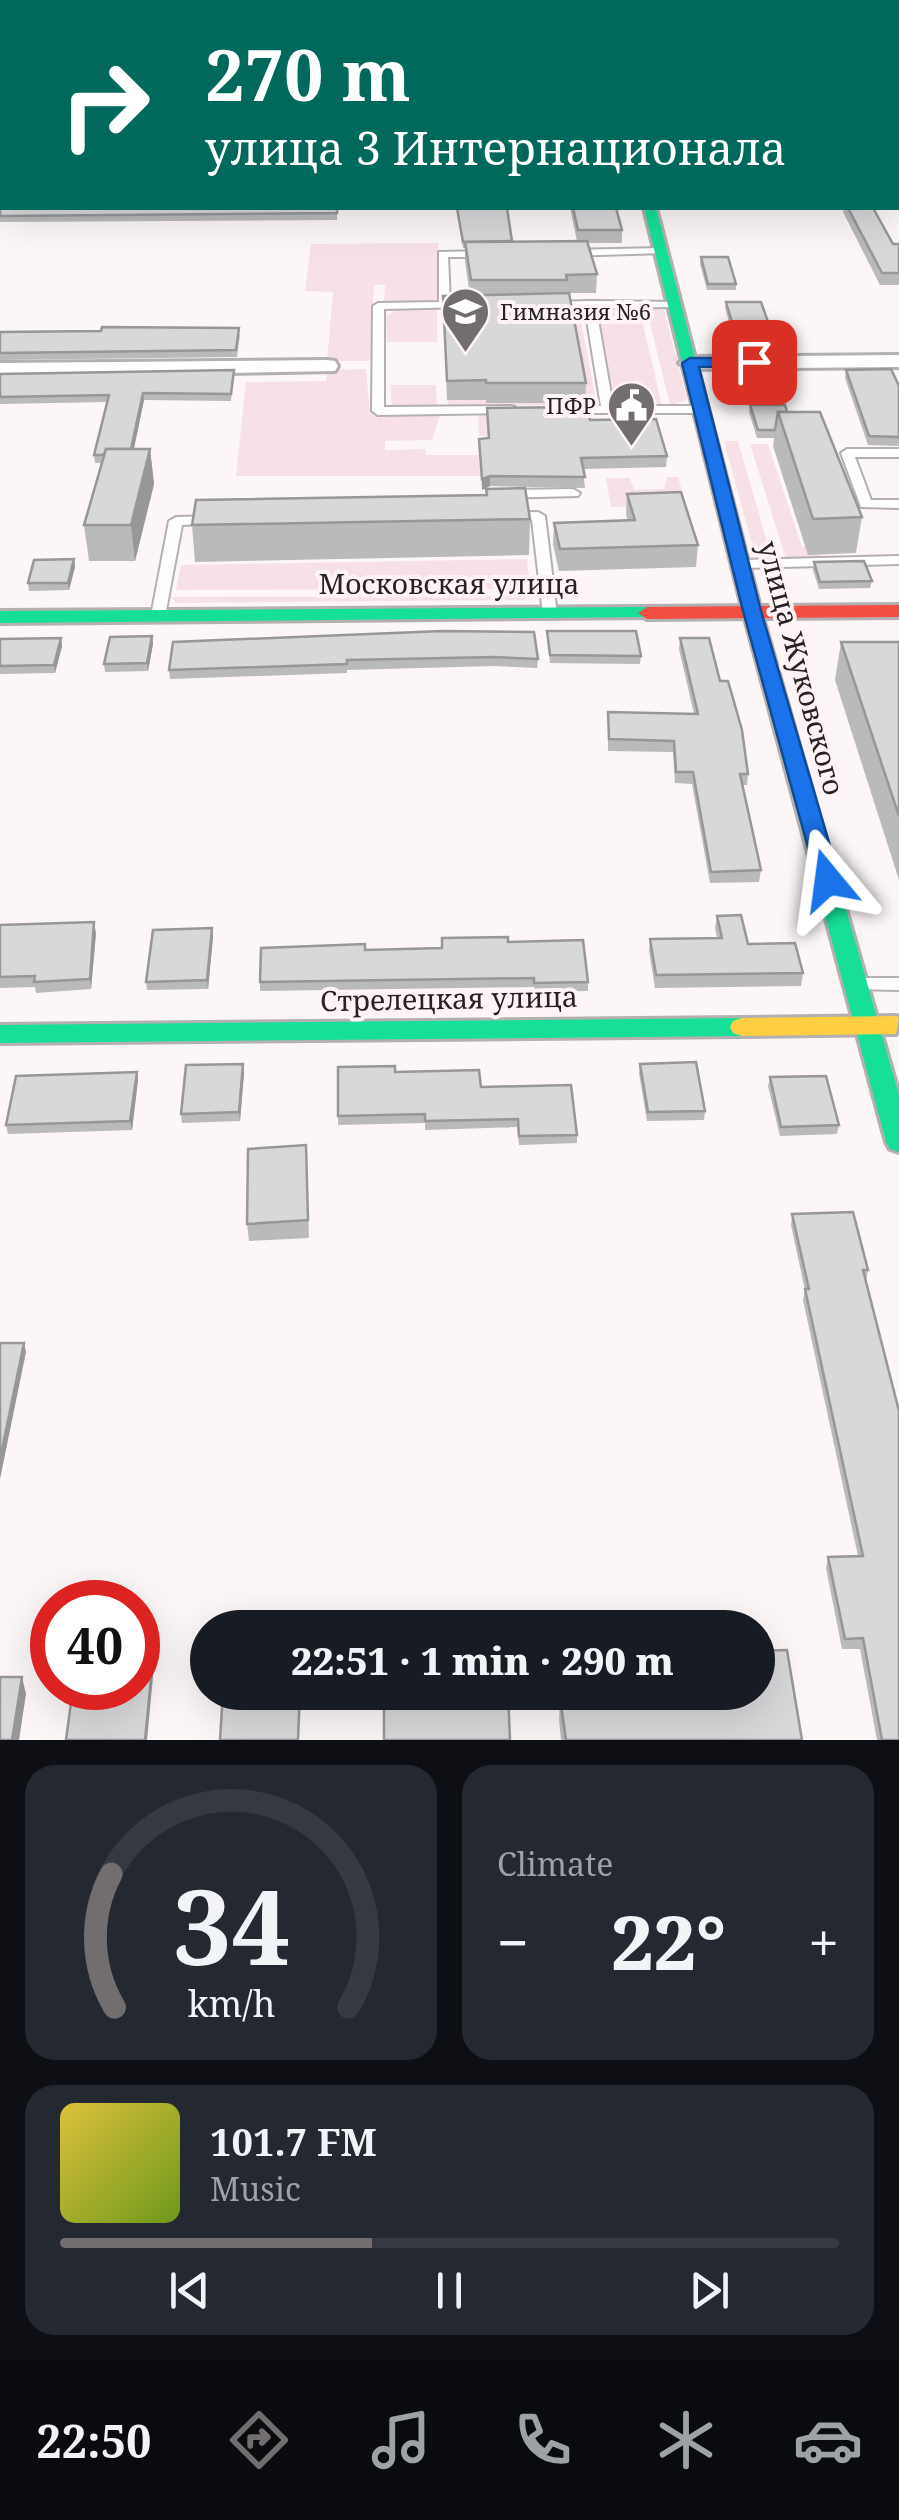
<!DOCTYPE html>
<html lang="en">
<head>
<meta charset="utf-8">
<style>
  :root { --surface:#171b24; --page:#242831; --text:#f1f3f6; --muted:#9ea1a6; --line:#363941; --accent:#726d6e }
  body { margin:0; font-family:"Noto Serif",serif; background:var(--page); color:var(--text); height:100vh; display:flex; flex-direction:column; font-size:38px; white-space:nowrap }
  * { box-sizing:border-box; margin:0 }
  p { font-size:32px; color:var(--muted) }
  .icon { flex:none; width:55px; height:55px; fill:none; stroke:currentColor; stroke-width:2; stroke-linecap:round; stroke-linejoin:round }
  .map { position:relative; height:1740px; overflow:hidden }
  .panel { display:flex; flex-direction:column; gap:25px; padding:25px; background:#0d0f14; flex:1 }
  .panel>* { flex:none }
  .hud { position:absolute; left:0px; top:0px; width:900px; height:210px; box-shadow:0 10px 40px #0002; background:#00695c; color:#fff; overflow:hidden }
  .speed { position:absolute; left:30px; top:1580px; display:flex; gap:20px; font-size:50px; font-weight:700; text-align:center }
  .speed>* { display:grid; place-content:center; width:130px; height:130px; border-radius:50%; background:var(--surface); box-shadow:0 10px 40px #0002; line-height:1 }
  .speed .limit { border:15px solid #d22; background:#fff; color:#111 }
  .pin { position:absolute; display:grid; place-items:center; width:85px; height:85px; color:#fff; margin:-42px; border-radius:20px; box-shadow:0 5px 15px #0006 }
  .me { position:absolute; width:110px; margin:-55px; rotate:344deg; stroke-linejoin:round; filter:drop-shadow(0 0 8px #0008) }
  .turn { display:flex; align-items:center; gap:35px; height:210px; padding:0 40px; font-size:45px }
  .turn .icon { width:130px; height:130px; stroke-width:2.5 }
  .turn b { display:block; font-size:70px; line-height:85px }
  .big { font-size:75px; font-weight:800; line-height:1.1 }
  .panel .widget { flex:1; display:flex; flex-direction:column; justify-content:center; gap:15px; min-width:0; padding:0 35px; border-radius:30px; background:var(--page) }
  .panel .dial { align-items:center; gap:0 }
  .dial svg { height:260px; overflow:visible; fill:none; stroke:var(--line); stroke-width:7; stroke-linecap:round; text-anchor:middle }
  .dial text { fill:var(--text); stroke:none }
  .song { display:flex; align-items:center; gap:30px }
  .cover { width:120px; height:120px; border-radius:15px; background:linear-gradient(135deg,hsl(50 70% 55%),hsl(80 70% 35%)) }
  .played { height:10px; border-radius:5px; background:linear-gradient(90deg,var(--accent) 40%,var(--line) 40%) }
  .keys { display:flex; justify-content:space-around; direction:ltr }
  .heat { display:flex; justify-content:space-between; align-items:center; font-size:55px; direction:ltr }
  .panel .tiles { flex:1; display:grid; gap:25px; grid-template-columns:1fr 1fr }
  .widget:last-child { grid-column:span 2 }
  .trip { position:absolute; left:190px; top:1610px; width:585px; height:100px; border-radius:50px; background:var(--surface); box-shadow:0 10px 40px #0002; font-weight:800; line-height:100px; text-align:center }
  .tabs { display:flex; height:160px; justify-content:space-around; align-items:center; background:#090b0e; color:var(--muted) }
  .tabs .icon { width:70px; height:70px }
  .tabs .current { color:var(--accent) }
  .tabs b { font-size:45px; color:var(--text) }
  .map>svg:first-child { display:block }
</style>
</head>
<body>
<div class="map">
<svg width="899" height="1740" viewBox="0 0 899 1740">
  <rect width="100%" height="100%" fill="#fcf6f7"/>
  <!-- green -->
  <g fill="#f8e1e6">
    <polygon points="438,243 439,302 384,302 385,285 374,285 370,361 327,361 333,292 305,291 311,244"/>
    <polygon points="568,307 579,311 597,405 449,406 447,400 583,399"/>
    <polygon points="639,307 662,406 631,406 613,398 597,315 604,309"/>
    <polygon points="646,307 664,310 687,400 670,405"/>
    <polygon points="437,308 437,342 387,342 386,316 398,309"/>
    <polygon points="366,369 370,414 441,413 432,440 385,441 385,450 425,449 426,455 511,455 509,436 479,436 478,414 550,414 560,476 236,476 246,382 326,381 327,370"/>
    <polygon points="390,385 436,385 437,406 392,406"/>
    <polygon points="724,441 738,441 772,559 756,559"/>
    <polygon points="750,444 768,444 802,547 818,547 823,559 786,559"/>
    <polygon points="667,477 678,477 686,506 611,507 606,478 630,478 634,490 664,489"/>
    <polygon points="527,559 530,589 176,590 181,565"/>
    <polygon points="529,596 523,600 176,603 171,597"/>
  </g>
  <g fill="none" stroke-linecap="round" stroke-linejoin="round">
    <defs>
      <g id="lane">
        <polygon points="661,248 666,251 665,253 567,256 562,253 567,250"/>
        <polygon points="439,252 486,251 491,254 486,257 448,257 450,302 469,303 469,307 384,309 384,407 511,406 515,407 515,413 378,415 372,411 373,306 378,303 439,302"/>
        <polygon points="590,301 679,302 680,304 675,307 596,308 613,406 702,406 708,410 706,413 563,413 563,407 567,406 601,406 585,308 551,308 546,305 551,302"/>
        <polygon points="847,449 899,449 899,457 855,457 871,500 899,500 899,508 861,507 841,453"/>
        <polygon points="573,489 580,493 578,496 503,498 496,494 503,490"/>
        <polygon points="538,512 545,516 557,614 550,618 543,614 532,520 507,521 500,517 507,513"/>
        <polygon points="216,516 221,517 221,523 182,525 165,616 163,619 153,619 151,616 169,521 176,517"/>
        <polygon points="899,556 899,564 740,568 733,564 740,560"/>
        <polygon points="858,978 899,978 899,990 851,989 849,984 851,979"/>
      </g>
      <g id="street">
        <rect x="0" y="77" width="2" height="10"/>
        <polygon points="899,355 899,367 690,369 679,363 690,357"/>
        <polygon points="327,360 335,361 338,366 335,371 0,377 0,363"/>
      </g>
      <g id="fast">
        <polygon points="644,208 656,208 761,611 899,1095 899,1152 890,1149 886,1142 743,611"/>
        <polygon points="647,607 656,613 654,617 0,623 0,611"/>
        <polygon points="742,1018 751,1021 754,1027 751,1033 742,1036 0,1043 0,1025"/>
      </g>
      <polygon id="slow" points="896,1016 899,1017 896,1034 742,1036 733,1033 730,1027 733,1021 742,1018"/>
      <g id="jam">
        <rect x="898" y="192" width="1" height="8"/>
        <polygon points="899,605 899,617 647,619 638,613 647,607"/>
      </g>
    </defs>
    <!-- lane casing -->
    <use href="#lane" stroke="#b4afb0" stroke-width="4"/>
    <!-- street casing -->
    <use href="#street" stroke="#b4afb0" stroke-width="6"/>
    <!-- fast casing -->
    <use href="#fast" stroke="#b4afb0" stroke-width="6"/>
    <!-- slow casing -->
    <use href="#slow" stroke="#b4afb0" stroke-width="6"/>
    <!-- jam casing -->
    <use href="#jam" stroke="#b4afb0" stroke-width="6"/>
    <!-- lane -->
    <use href="#lane" fill="#fffefe" fill-rule="evenodd"/>
    <!-- street -->
    <use href="#street" fill="#fffefe" fill-rule="evenodd"/>
    <!-- fast -->
    <use href="#fast" fill="#16e098" fill-rule="evenodd"/>
    <!-- slow -->
    <use href="#slow" fill="#ffcf43" fill-rule="evenodd"/>
    <!-- jam -->
    <use href="#jam" fill="#f24e42" fill-rule="evenodd"/>
  </g>
  <!-- wall -->
  <g fill="#bab9bb">
    <polygon points="487,0 487,2 283,1"/>
    <polygon points="696,0 899,0 899,2 698,2"/>
    <polygon points="898,99 899,99 899,129 898,126"/>
    <polygon points="0,100 2,208 337,208 337,220 0,222"/>
    <polygon points="457,208 512,242 577,241 570,208 616,208 622,230 622,243 588,243 597,274 596,293 569,293 586,383 585,403 486,403 486,400 447,400 443,296 470,296 465,261 465,248 463,248"/>
    <polygon points="844,208 873,208 893,244 899,244 899,285 880,285 843,212"/>
    <polygon points="701,257 736,284 736,290 707,290 700,264"/>
    <polygon points="726,302 774,339 773,345 736,346 725,308"/>
    <polygon points="0,332 240,335 237,357 0,360"/>
    <polygon points="234,370 231,401 144,400 134,449 150,449 154,484 135,561 89,561 84,525 102,463 95,463 94,455 107,402 0,404 0,374"/>
    <polygon points="846,370 899,386 899,446 868,445 845,378"/>
    <polygon points="750,405 787,412 862,517 856,553 808,555 773,446 774,438 757,438 749,412"/>
    <polygon points="487,408 590,420 667,456 666,467 583,469 585,488 490,486 482,490 479,439 489,439"/>
    <polygon points="627,494 698,545 696,567 559,571 553,544 554,523 628,521 626,515"/>
    <polygon points="530,519 529,555 195,562 192,525"/>
    <polygon points="74,559 75,567 69,590 29,591 28,583"/>
    <polygon points="814,562 872,581 870,588 819,589 813,570"/>
    <polygon points="547,631 641,656 640,664 550,663"/>
    <polygon points="152,636 153,644 148,671 105,672 104,664"/>
    <polygon points="61,638 62,646 55,673 0,674 0,639"/>
    <polygon points="680,638 720,681 748,774 747,785 743,785 761,870 759,882 710,883 692,784 675,783 673,752 608,751 608,712 694,714 679,649"/>
    <polygon points="173,642 538,659 537,668 494,666 347,670 347,673 170,679 169,670"/>
    <polygon points="841,642 899,642 899,880 835,680"/>
    <polygon points="717,916 748,944 803,973 801,986 655,988 649,951 650,939 717,938 715,928"/>
    <polygon points="0,925 96,933 91,989 36,993 35,987 0,988"/>
    <polygon points="212,928 213,937 208,989 147,990 146,982"/>
    <polygon points="508,942 588,982 588,991 534,992 534,987 260,991 260,982 365,950 442,948"/>
    <polygon points="243,1064 244,1073 240,1121 182,1123 181,1114"/>
    <polygon points="640,1064 705,1111 704,1120 647,1121 639,1073"/>
    <polygon points="137,1072 138,1080 132,1130 8,1134 6,1125"/>
    <polygon points="395,1072 481,1087 577,1135 577,1143 519,1145 517,1127 425,1130 425,1123 338,1125 338,1116"/>
    <polygon points="770,1077 839,1125 837,1134 780,1136 768,1086"/>
    <polygon points="306,1145 309,1238 249,1241 247,1224"/>
    <polygon points="792,1214 868,1270 866,1281 899,1740 877,1740 860,1649 842,1649 826,1568 828,1557 858,1556 803,1300 805,1290 791,1225"/>
    <polygon points="560,1698 802,1740 561,1740 559,1719"/>
  </g>
  <!-- shaded-wall -->
  <g fill="#979698">
    <polygon points="143,393 144,400 131,462 130,455"/>
    <polygon points="150,449 154,484 135,561 131,525"/>
    <polygon points="490,476 490,486 482,490 482,479"/>
    <polygon points="74,559 75,567 69,590 68,583"/>
    <polygon points="152,636 153,644 148,671 147,663"/>
    <polygon points="61,638 62,646 55,673 54,665"/>
    <polygon points="94,922 96,933 91,989 90,979"/>
    <polygon points="212,928 213,937 208,989 207,980"/>
    <polygon points="243,1064 244,1073 240,1121 239,1112"/>
    <polygon points="137,1072 138,1080 132,1130 130,1121"/>
    <polygon points="24,1343 26,1352 0,1479 0,1459"/>
    <polygon points="152,1668 153,1677 147,1740 145,1740"/>
    <polygon points="22,1677 26,1694 19,1740 12,1740"/>
  </g>
  <!-- building -->
  <g fill="#d8d7d9" stroke="#979698" stroke-width="2.5">
    <polygon points="0,0 214,0 209,2 2,2 2,69 0,69"/>
    <polygon points="283,0 487,0 283,1"/>
    <polygon points="543,0 643,0 644,2 543,2"/>
    <polygon points="2,95 2,208 337,208 337,213 0,216 0,100"/>
    <polygon points="457,208 507,208 512,241 463,242"/>
    <polygon points="573,208 616,208 622,230 578,230"/>
    <polygon points="848,208 873,208 893,244 899,244 899,273 882,273"/>
    <polygon points="587,241 597,274 566,275 567,280 471,280 465,242"/>
    <polygon points="701,257 728,257 736,284 708,284"/>
    <polygon points="569,293 586,383 486,383 486,380 447,381 443,296"/>
    <polygon points="726,302 761,302 774,339 737,339"/>
    <polygon points="102,327 239,328 236,350 0,353 0,332 101,331"/>
    <polygon points="891,369 899,386 899,437 869,436 846,370"/>
    <polygon points="234,370 231,394 143,393 131,449 106,449 104,455 94,455 109,395 0,397 0,374"/>
    <polygon points="750,405 785,405 787,412 778,412 775,430 758,430"/>
    <polygon points="588,407 590,420 656,419 667,456 581,458 585,477 490,476 482,479 479,439 489,438 487,408"/>
    <polygon points="778,412 820,412 862,517 813,519"/>
    <polygon points="106,449 150,449 131,525 84,525"/>
    <polygon points="525,488 530,519 192,525 196,500 487,495 486,489"/>
    <polygon points="681,492 698,545 560,549 554,523 635,520 627,494"/>
    <polygon points="74,559 68,583 28,583 34,560"/>
    <polygon points="864,561 872,581 820,582 814,562"/>
    <polygon points="442,631 534,632 538,659 494,657 347,660 347,664 169,670 173,642"/>
    <polygon points="547,631 636,631 641,656 550,655"/>
    <polygon points="152,636 147,663 104,664 110,637"/>
    <polygon points="61,638 54,665 0,666 0,639"/>
    <polygon points="680,638 709,638 720,681 728,681 742,730 748,774 740,774 761,870 711,872 693,772 676,772 674,741 609,739 608,712 698,714"/>
    <polygon points="841,642 899,642 899,816"/>
    <polygon points="741,915 748,944 795,943 803,973 656,975 650,939 722,938 717,916"/>
    <polygon points="94,922 90,979 34,982 35,976 0,977 0,925"/>
    <polygon points="212,928 207,980 146,982 153,930"/>
    <polygon points="508,937 508,942 583,940 588,982 534,983 534,978 260,982 261,948 365,944 365,950 442,948 442,938"/>
    <polygon points="696,1062 705,1111 648,1112 640,1064"/>
    <polygon points="243,1064 239,1112 181,1114 186,1065"/>
    <polygon points="395,1066 395,1072 479,1070 481,1087 571,1085 577,1135 519,1136 518,1119 425,1121 425,1114 338,1116 338,1067"/>
    <polygon points="137,1072 130,1121 6,1125 16,1076"/>
    <polygon points="826,1076 839,1125 781,1127 770,1077"/>
    <polygon points="306,1145 308,1220 247,1224 248,1149"/>
    <polygon points="853,1212 868,1270 863,1270 899,1411 899,1740 882,1740 863,1638 845,1639 828,1557 863,1556 805,1289 809,1289 792,1214"/>
    <polygon points="0,1343 24,1343 0,1459"/>
    <polygon points="787,1650 802,1740 566,1740 560,1698 632,1692 758,1692 758,1651"/>
    <polygon points="152,1668 145,1740 66,1740 73,1688 138,1688 138,1669"/>
    <polygon points="0,1677 22,1677 12,1740 0,1740"/>
    <polygon points="223,1692 300,1692 298,1740 220,1740"/>
    <polygon points="384,1692 508,1692 510,1740 384,1740"/>
  </g>
  <!-- route -->
  <polygon fill="#1a73e8" stroke="#114b97" stroke-width="2.5" points="690,358 754,358 762,362 754,367 699,367 761,611 840,880 836,885 828,887 817,880 743,611 682,363"/>
  <!-- icons -->
  <defs>
    <symbol id="school-pin" viewBox="-11 -11 22 30"><path d="M0 17L-7.5 6A9.5 9.5 0 1 1 7.5 6Z" fill="#726d6e" stroke="#fef4f6"/><path d="M0-5L7-2L0 1L-7-2ZM-4 1L0 2.5L4 1V4Q0 6-4 4Z" fill="#fff"/></symbol>
    <symbol id="civic-pin" viewBox="-11 -11 22 30"><path d="M0 17L-7.5 6A9.5 9.5 0 1 1 7.5 6Z" fill="#726d6e" stroke="#fef4f6"/><path d="M-.6-6.5H3V-4.5H.6V-3L4-1V1h2V6H-6V1h2V-1L-.6-3ZM-1.2 2.5V6h2.4V2.5Z" fill="#fff"/></symbol>
  </defs>
  <g fill-rule="evenodd">
    <use href="#school-pin" x="438" y="284" width="55" height="75"/>
    <use href="#civic-pin" x="604" y="378" width="55" height="75"/>
  </g>
  <g text-anchor="middle" stroke-width="8" stroke-linejoin="round" paint-order="stroke">
    <!-- far-poi labels -->
    <g font-size="22" fill="#272324" stroke="#fef4f6" text-anchor="start">
      <text x="500" y="320">Гимназия №6</text>
      <text x="596" y="414" text-anchor="end">ПФР</text>
    </g>
    <!-- street labels -->
    <g font-size="28" fill="#272324" stroke="#fef4f6">
      <text x="449" y="594">Московская улица</text>
      <text transform="translate(801 668) rotate(75)" y="10">улица Жуковского</text>
      <text transform="translate(449 999) rotate(-1)" y="10">Стрелецкая улица</text>
    </g>
  </g>
</svg>
<div class="speed"><div class="limit">40</div></div>
<div class="pin" style="left:754px;top:362px;background:#d93025"><svg class="icon" aria-label="arrive" viewBox="0 0 24 24"><path d="M6 21V4h12l-3 4 3 4H6"/></svg></div>
<svg class="me" style="left:828px;top:880px" viewBox="-20 -20 40 40"><path d="M0-17L14 15 0 8-14 15z" fill="#1a73e8" stroke="#fff" stroke-width="4"/></svg>
<div class="trip">22:51 · 1 min · 290 m</div>
<div class="hud">
<div class="turn"><svg class="icon" aria-label="right" viewBox="0 0 24 24"><path d="M7 20v-9h11M14 6l5 5-5 5"/></svg><div><b>270 m</b>улица 3 Интернационала</div></div>
</div>
</div>
<section class="panel">
<div class="tiles">
<div class="widget dial"><svg viewBox="0 0 100 80">
<path d="M14 69A42 42 0 1 1 86 69"/>
<path d="M14 69A42 42 0 0 1 13 28" stroke="#726d6e"/>
<text x="50" y="56" font-size="32" font-weight="700">34</text>
<text x="50" y="72" font-size="11">km/h</text>
</svg></div>
<div class="widget"><p>Climate</p>
<div class="heat"><a>−</a><b class="big">22°</b><a>+</a></div>
</div>
<div class="widget">
<div class="song"><i class="cover"></i><div><b>101.7 FM</b><p>Music</p></div></div>
<div class="played"></div>
<div class="keys"><svg class="icon" aria-label="previous" viewBox="0 0 24 24"><path d="M18 5L8 12l10 7zM5 5v14"/></svg><svg class="icon" aria-label="pause" viewBox="0 0 24 24"><path d="M8 5v14M16 5v14"/></svg><svg class="icon" aria-label="next" viewBox="0 0 24 24"><path d="M6 5l10 7-10 7zM19 5v14"/></svg></div>
</div>
</div>
</section>
<nav class="tabs">
<b>22:50</b>
<svg class="icon current" aria-label="directions" viewBox="0 0 24 24"><path d="M12 3l9 9-9 9-9-9zM9 14v-3h6M13 9l2 2-2 2"/></svg>
<svg class="icon" aria-label="music" viewBox="0 0 24 24"><path d="M9 18V5l10-2v13"/><circle cx="6" cy="18" r="3"/><circle cx="16" cy="16" r="3"/></svg>
<svg class="icon" aria-label="phone" viewBox="0 0 24 24"><path d="M5 4h4l2 5-3 2q2 4 5 5l2-3 5 2v4C11 20 4 13 5 4z"/></svg>
<svg class="icon" aria-label="climate" viewBox="0 0 24 24"><path d="M12 3v18M4 7l16 10M4 17L20 7"/></svg>
<svg class="icon" aria-label="car" viewBox="0 0 24 24"><path d="M5 17H2v-5l4-1 3-4h7l3 4 3 1v5h-3M9 17h6M6 11h13"/><circle cx="7" cy="17" r="2"/><circle cx="17" cy="17" r="2"/></svg>
</nav>
</body>
</html>
